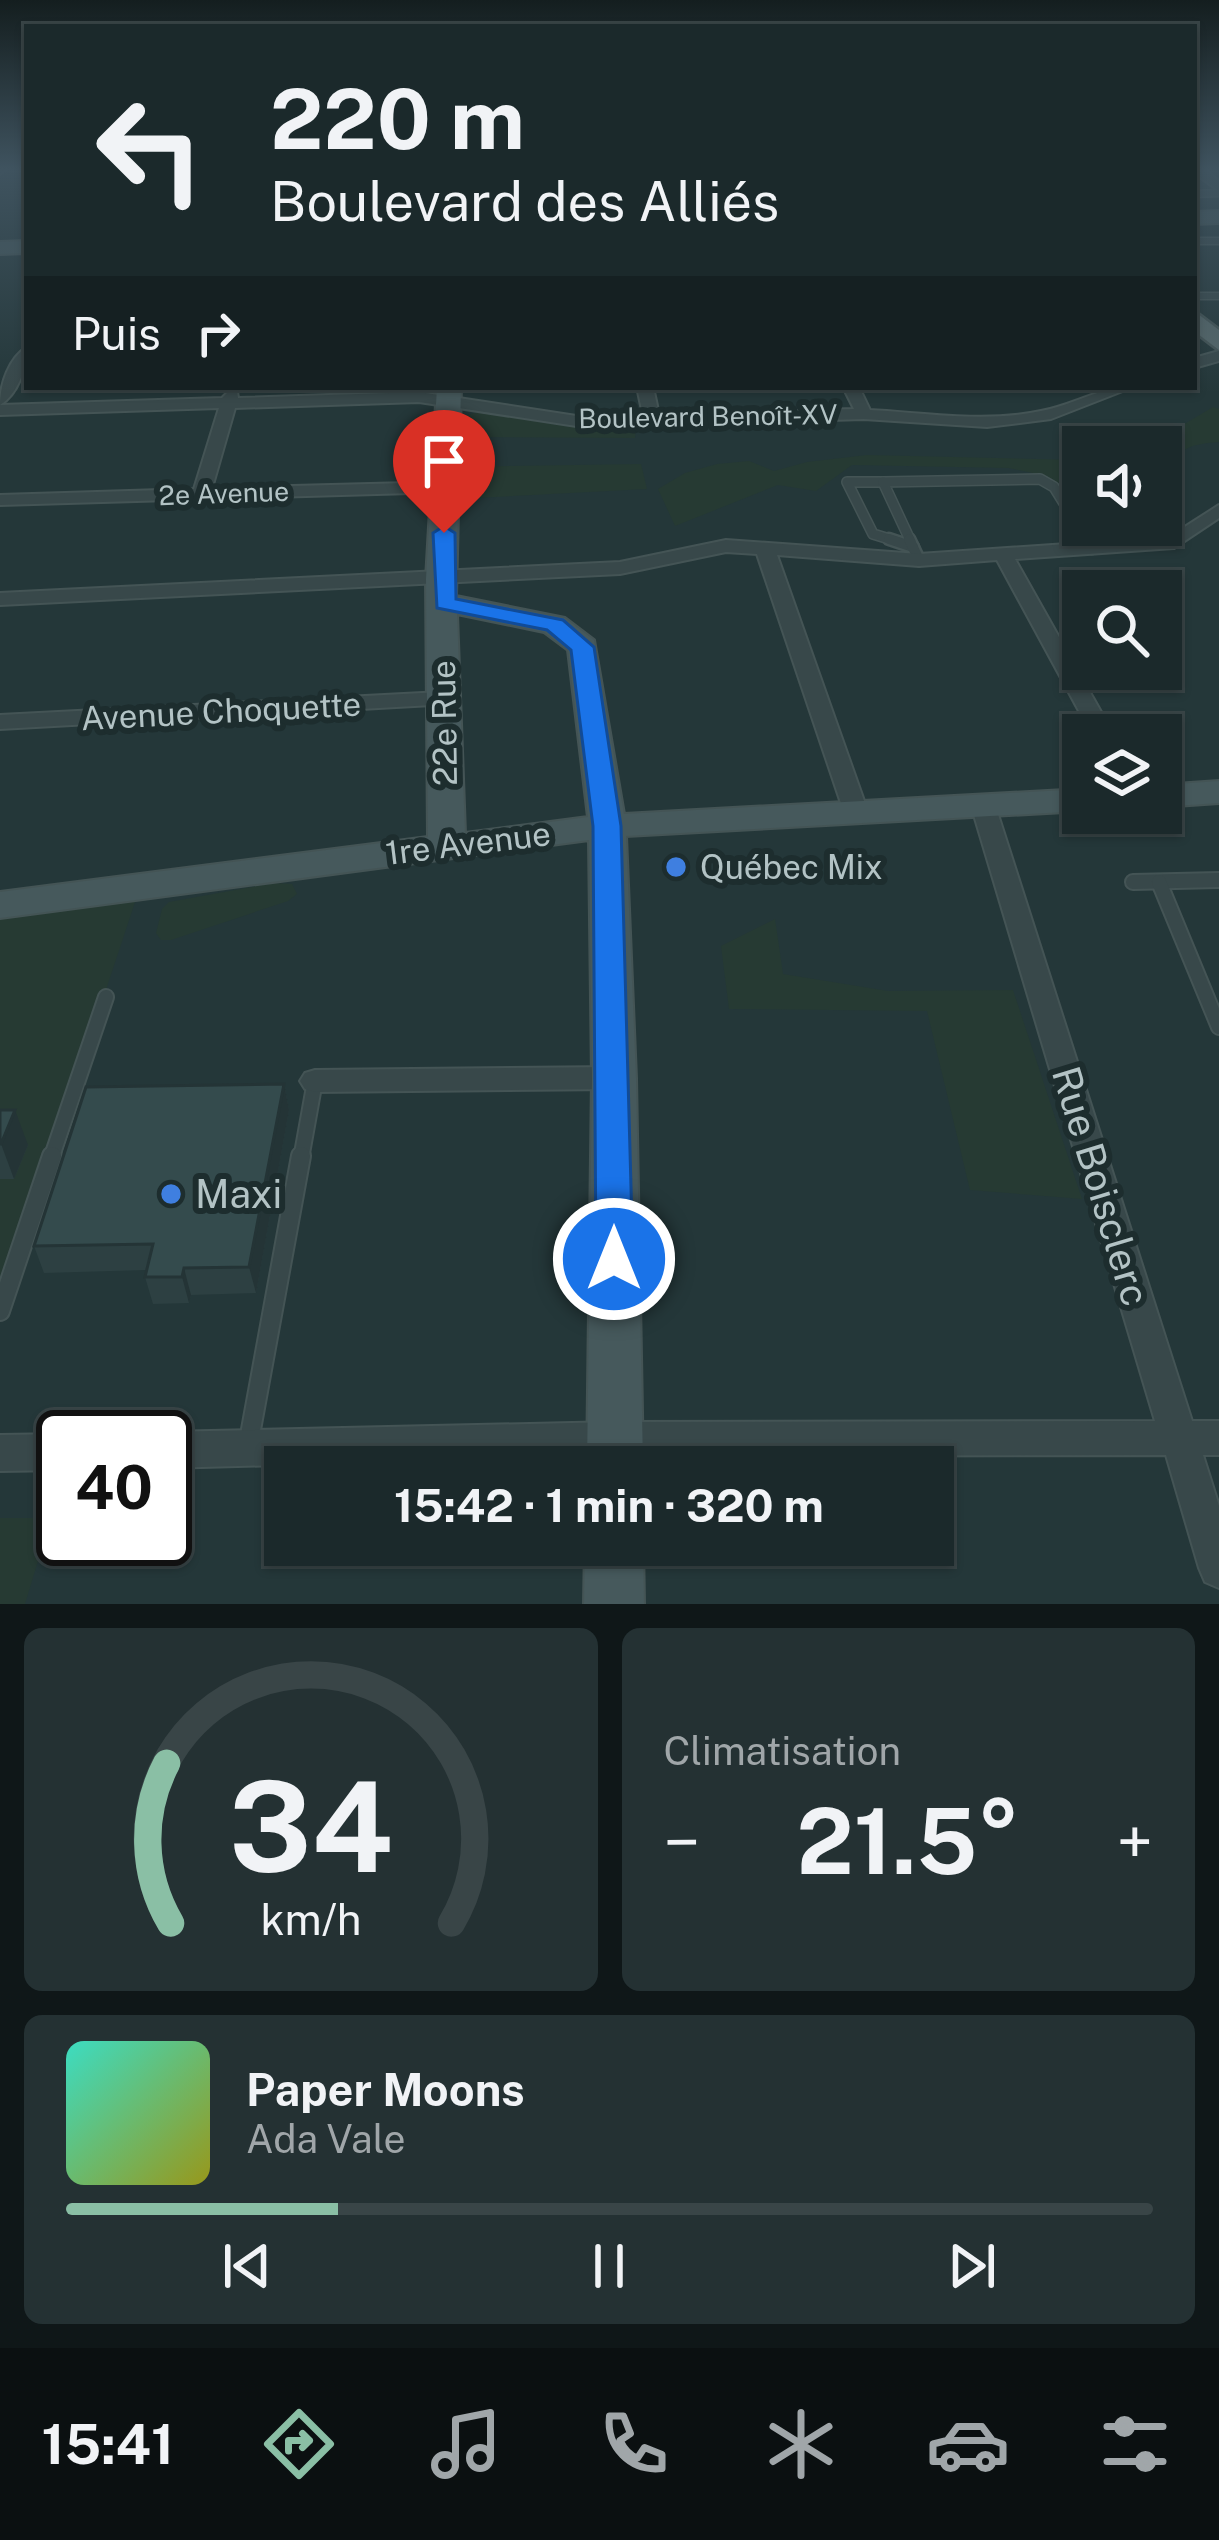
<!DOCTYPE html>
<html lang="fr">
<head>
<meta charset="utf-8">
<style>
  :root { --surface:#1b292b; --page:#243133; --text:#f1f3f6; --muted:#a0a6a9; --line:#394547; --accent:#8abfa5 }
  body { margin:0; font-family:"Public Sans",sans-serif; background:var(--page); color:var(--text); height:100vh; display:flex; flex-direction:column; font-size:45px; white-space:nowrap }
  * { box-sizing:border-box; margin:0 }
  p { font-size:39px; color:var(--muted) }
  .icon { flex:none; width:66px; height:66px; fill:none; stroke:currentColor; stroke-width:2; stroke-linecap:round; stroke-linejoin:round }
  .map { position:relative; height:1604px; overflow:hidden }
  .side { display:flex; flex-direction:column; gap:24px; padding:24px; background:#0f1718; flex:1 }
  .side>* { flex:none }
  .guide { position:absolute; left:24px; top:24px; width:1173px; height:366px; border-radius:0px; box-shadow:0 3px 9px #0004,0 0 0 3px var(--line); background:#1b292b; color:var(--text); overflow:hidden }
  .buttons { position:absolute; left:1062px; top:426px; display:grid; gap:24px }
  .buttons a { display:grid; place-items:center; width:120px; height:120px; border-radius:0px; background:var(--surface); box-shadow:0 3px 9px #0004,0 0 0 3px var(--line); font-size:60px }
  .speed { position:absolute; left:36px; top:1410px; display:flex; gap:24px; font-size:60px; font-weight:700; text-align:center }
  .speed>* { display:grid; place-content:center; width:156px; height:156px; border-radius:50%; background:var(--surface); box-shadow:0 3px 9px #0004,0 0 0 3px var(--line); line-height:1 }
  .speed .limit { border:6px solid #111; border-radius:18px; background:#fff; color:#111 }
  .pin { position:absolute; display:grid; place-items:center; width:102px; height:102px; color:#fff; margin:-123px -51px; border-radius:50% 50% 50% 0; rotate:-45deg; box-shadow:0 0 12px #0007 }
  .pin .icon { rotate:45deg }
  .me { position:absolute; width:132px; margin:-66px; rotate:0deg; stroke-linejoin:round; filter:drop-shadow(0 0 9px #0008) }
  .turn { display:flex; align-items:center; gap:42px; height:252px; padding:0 48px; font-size:54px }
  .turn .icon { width:156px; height:156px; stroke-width:2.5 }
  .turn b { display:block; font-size:84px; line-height:102px }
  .then { display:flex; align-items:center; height:114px; padding:0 48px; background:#0003; gap:24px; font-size:45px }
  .big { font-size:90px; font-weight:700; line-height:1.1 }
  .side .tile { flex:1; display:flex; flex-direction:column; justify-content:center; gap:18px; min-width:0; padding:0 42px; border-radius:18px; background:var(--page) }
  .side .dial { align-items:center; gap:0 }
  .dial svg { height:312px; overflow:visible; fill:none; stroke:var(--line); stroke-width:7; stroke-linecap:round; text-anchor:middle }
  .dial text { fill:var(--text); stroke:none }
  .song { display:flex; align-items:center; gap:36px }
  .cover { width:144px; height:144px; border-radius:18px; background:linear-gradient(135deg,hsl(170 70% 55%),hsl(60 70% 35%)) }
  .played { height:12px; border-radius:6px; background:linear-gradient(90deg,var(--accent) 25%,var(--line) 25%) }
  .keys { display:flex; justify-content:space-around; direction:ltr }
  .heat { display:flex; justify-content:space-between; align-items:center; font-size:66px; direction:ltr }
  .side .tiles { flex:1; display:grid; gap:24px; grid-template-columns:1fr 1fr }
  .tile:last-child { grid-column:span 2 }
  .trip { position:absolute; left:264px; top:1446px; width:690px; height:120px; border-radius:0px; background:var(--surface); box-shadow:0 3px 9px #0004,0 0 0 3px var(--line); font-weight:700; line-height:120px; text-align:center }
  .dock { display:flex; height:192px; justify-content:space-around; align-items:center; background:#0b1011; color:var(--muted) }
  .dock .icon { width:84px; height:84px }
  .dock .on { color:var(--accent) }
  .dock b { font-size:54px; color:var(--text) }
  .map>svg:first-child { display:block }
</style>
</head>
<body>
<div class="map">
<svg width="1219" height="1604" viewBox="0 0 1219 1604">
  <rect width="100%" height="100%" fill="#243739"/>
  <!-- green -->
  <g fill="#263a33">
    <path d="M1213,407L1219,409V442C1194,444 1177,446 1169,473H1161V447H1124L1118,435L1151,444Z"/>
    <path d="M484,411L552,424L636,428L635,438L477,437L462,457L449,455C454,427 454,415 484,411Z"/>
    <polygon points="867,455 1079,460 1083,462 1083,497 1047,476 1009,468 852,465 816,491 778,485 675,526 658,489 685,473 717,464 749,461 774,471 807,462"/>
    <polygon points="641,464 647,489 455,499 453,467"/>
    <polygon points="274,883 292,884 297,894 288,901 171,940 161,940 156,933 162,909 169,902"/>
    <polygon points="139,890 0,1311 0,905"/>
    <polygon points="775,919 783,974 888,991 1013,990 1082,1199 970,1190 927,1011 729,1009 721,946"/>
    <polygon points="0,1518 51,1518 25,1604 0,1604"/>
  </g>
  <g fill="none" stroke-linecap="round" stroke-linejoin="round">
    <defs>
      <g id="lane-far4">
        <polyline points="1194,194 1219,193"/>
        <polyline points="1194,241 1219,241"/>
        <polyline points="1194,296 1219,296"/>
      </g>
      <g id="lane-far3">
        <polyline points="883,482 847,482 873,534 899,542"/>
        <polyline points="911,542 883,482 1040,479 1054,487 1088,542"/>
      </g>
      <g id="lane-far2">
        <polyline points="889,539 913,547"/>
        <polyline points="909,539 919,560"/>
        <polyline points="1087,539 1092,548"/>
      </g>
      <g id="lane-far1">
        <polyline points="1133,882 1219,880"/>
        <polyline points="1159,882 1219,1027"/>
        <polyline points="51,1159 106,997"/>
        <polyline points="301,1159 315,1081"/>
      </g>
      <g id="lane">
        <polyline points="0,1311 52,1156"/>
        <polyline points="248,1446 301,1156"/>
      </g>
      <g id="street">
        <polygon points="0,168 7,168 0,174"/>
        <polygon points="1194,168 1203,168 1219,181 1219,191 1194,173"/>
        <path d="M27,347C27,367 18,394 0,405C0,384 9,358 27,347Z"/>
        <polygon points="1219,351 1219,361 1194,368 1194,358"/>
        <path d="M637,387H653L659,415L854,409L843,387H859L870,410C926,413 986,423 1041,411C1074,405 1099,387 1133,387L1051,419L987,427L864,419L583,427L419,402L235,408L212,488L447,482L456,487L447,492L0,505V495L194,489L219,408L0,415V405L222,398L231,389L237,391L238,398L419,392L583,417L643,415Z"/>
        <polygon points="1219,505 1219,518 1174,548 1015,559 1114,735 1092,735 997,560 919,566 777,555 869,815 857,823 845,815 757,554 726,552 620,574 0,605 0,593 620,562 726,540 919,554 1169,537"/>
        <polygon points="442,692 450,694 453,699 450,704 0,729 0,715"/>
        <polygon points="983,798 995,805 1192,1421 1219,1421 1219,1455 1203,1455 1219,1506 1219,1588 1205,1582 1199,1568 1166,1455 615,1456 165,1468 165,1437 154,1437 165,1432 615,1422 1155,1421 971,805"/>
        <polygon points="614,1067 624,1070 629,1078 624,1086 614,1089 315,1092 305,1089 300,1081 305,1073 315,1070"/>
        <polygon points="63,1434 69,1437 63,1437 63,1470 0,1471 0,1435"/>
      </g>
      <g id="secondary">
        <polygon points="1219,211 1219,223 1194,224 1194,212"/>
        <polygon points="27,241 27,253 0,254 0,242"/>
        <path d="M437,387H461L456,596L565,618L594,640L624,814L1083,789V811L626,836L636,1078L643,1467H587L592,1078L589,840L0,918V892L428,837L426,579ZM457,614L544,632L568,650L588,817L465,833Z"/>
        <polygon points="1219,781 1219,803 1161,807 1161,785"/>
        <polygon points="585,1545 643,1545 644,1604 584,1604"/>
      </g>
      <polygon id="primary" points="1194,311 1219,330 1219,350 1194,331"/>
    </defs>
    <!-- lane-far4 casing -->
    <use href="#lane-far4" stroke="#445455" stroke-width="9"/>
    <!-- lane-far3 casing -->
    <use href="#lane-far3" stroke="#445455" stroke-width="12"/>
    <!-- lane-far2 casing -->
    <use href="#lane-far2" stroke="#445455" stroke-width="15"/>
    <!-- lane-far1 casing -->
    <use href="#lane-far1" stroke="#445455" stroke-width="18"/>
    <!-- lane casing -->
    <use href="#lane" stroke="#445455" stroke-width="22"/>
    <!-- street casing -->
    <use href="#street" stroke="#445455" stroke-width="4"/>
    <!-- secondary casing -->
    <use href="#secondary" stroke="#445455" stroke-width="4"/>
    <!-- primary casing -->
    <use href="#primary" stroke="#445455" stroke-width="5"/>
    <!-- lane-far4 -->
    <use href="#lane-far4" stroke="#38484a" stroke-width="6"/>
    <!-- lane-far3 -->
    <use href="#lane-far3" stroke="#38484a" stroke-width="9"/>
    <!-- lane-far2 -->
    <use href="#lane-far2" stroke="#38484a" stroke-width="10"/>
    <!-- lane-far1 -->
    <use href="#lane-far1" stroke="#38484a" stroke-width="14"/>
    <!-- lane -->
    <use href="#lane" stroke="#38484a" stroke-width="18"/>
    <!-- street -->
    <use href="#street" fill="#38484a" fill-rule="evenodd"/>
    <!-- secondary -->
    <use href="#secondary" fill="#46595c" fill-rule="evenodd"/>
    <!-- primary -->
    <use href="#primary" fill="#56686a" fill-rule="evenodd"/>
  </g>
  <!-- wall -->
  <g fill="#2d4042">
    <polygon points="284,1084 289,1110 256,1293 191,1295 189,1303 153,1304 145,1277 146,1270 44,1273 34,1246"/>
    <polygon points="0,1110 28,1145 14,1179 0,1179"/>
  </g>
  <!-- shaded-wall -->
  <g fill="#243436">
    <polygon points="284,1084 289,1110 256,1293 249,1267"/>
    <polygon points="15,1110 28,1145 14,1179 1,1144"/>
    <polygon points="184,1268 191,1295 189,1303 182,1277"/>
  </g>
  <!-- building -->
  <g fill="#344b4d" stroke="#243436" stroke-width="3">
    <polygon points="284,1084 249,1267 184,1268 182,1277 145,1277 153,1244 34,1246 86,1087"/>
    <polygon points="0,1110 15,1110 1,1144 0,1144"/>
  </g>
  <!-- sky -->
  <linearGradient id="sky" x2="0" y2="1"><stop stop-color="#141e1f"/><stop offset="0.43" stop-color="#3f535f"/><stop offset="1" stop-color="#3f535f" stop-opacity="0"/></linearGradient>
  <rect width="1219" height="393" fill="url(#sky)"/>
  <!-- route -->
  <polygon fill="#1a73e8" stroke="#114b97" stroke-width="3" points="444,526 455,533 456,599 563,620 594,647 621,826 633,1259 628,1270 614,1275 601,1270 596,1259 593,826 571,650 547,630 437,608 433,533"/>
  <!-- markers -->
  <g fill="#3f7fe0" stroke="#1d2d2e" stroke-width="4.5">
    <circle cx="676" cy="867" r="12"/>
    <circle cx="171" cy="1194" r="12"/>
  </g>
  <g text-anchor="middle" stroke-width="12" stroke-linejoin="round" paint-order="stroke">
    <!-- far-street labels -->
    <g font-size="27" fill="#b3c3c5" stroke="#1d2d2e">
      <text transform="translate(708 417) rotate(-1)" y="9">Boulevard Benoît-XV</text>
      <text transform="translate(224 494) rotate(-2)" y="9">2e Avenue</text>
    </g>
    <!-- street labels -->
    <g font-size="33" fill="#b3c3c5" stroke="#1d2d2e">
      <text transform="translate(221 711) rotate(-3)" y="12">Avenue Choquette</text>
      <text transform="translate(444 723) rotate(-91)" y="12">22e Rue</text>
      <text transform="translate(468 843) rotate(-7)" y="12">1re Avenue</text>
    </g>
    <!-- poi labels -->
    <g font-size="33" fill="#b3c3c5" stroke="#1d2d2e" text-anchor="start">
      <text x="700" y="879">Québec Mix</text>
    </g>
    <!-- near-street labels -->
    <g font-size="39" fill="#b3c3c5" stroke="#1d2d2e">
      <text transform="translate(1101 1186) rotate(73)" y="14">Rue Boisclerc</text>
    </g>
    <!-- near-poi labels -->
    <g font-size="39" fill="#b3c3c5" stroke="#1d2d2e" text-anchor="start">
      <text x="195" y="1208">Maxi</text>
    </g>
  </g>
</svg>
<div class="buttons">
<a><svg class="icon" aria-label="sound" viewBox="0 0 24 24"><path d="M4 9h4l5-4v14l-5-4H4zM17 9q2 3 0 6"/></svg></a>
<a><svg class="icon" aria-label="search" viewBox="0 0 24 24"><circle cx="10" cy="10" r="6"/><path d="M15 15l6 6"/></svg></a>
<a><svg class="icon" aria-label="layers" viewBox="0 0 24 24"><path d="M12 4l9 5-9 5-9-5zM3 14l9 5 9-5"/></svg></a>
</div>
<div class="speed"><div class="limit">40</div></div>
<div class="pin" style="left:444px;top:533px;background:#d93025"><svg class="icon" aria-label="arrive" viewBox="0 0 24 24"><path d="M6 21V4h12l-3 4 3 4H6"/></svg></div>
<svg class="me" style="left:614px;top:1259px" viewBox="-20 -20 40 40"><circle r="17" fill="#1a73e8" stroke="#fff" stroke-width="3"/><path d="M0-11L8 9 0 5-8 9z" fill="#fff"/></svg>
<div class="trip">15:42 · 1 min · 320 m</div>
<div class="guide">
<div class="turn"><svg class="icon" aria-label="left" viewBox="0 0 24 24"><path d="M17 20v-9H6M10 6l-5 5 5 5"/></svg><div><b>220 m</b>Boulevard des Alliés</div></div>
<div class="then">Puis<svg class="icon" aria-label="right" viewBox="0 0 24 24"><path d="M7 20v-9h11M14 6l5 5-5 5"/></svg></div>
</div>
</div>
<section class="side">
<div class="tiles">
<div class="tile dial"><svg viewBox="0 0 100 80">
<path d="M14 69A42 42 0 1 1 86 69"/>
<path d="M14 69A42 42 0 0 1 13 28" stroke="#8abfa5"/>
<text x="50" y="56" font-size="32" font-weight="700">34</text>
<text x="50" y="72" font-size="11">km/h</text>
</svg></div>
<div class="tile"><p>Climatisation</p>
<div class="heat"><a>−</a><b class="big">21.5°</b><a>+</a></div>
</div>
<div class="tile">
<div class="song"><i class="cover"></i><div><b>Paper Moons</b><p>Ada Vale</p></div></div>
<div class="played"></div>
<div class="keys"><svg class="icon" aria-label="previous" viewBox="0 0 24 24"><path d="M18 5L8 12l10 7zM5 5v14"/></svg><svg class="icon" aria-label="pause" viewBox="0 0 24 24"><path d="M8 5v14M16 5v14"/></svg><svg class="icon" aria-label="next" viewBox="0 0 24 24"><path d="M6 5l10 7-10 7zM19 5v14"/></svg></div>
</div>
</div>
</section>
<nav class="dock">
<b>15:41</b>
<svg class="icon on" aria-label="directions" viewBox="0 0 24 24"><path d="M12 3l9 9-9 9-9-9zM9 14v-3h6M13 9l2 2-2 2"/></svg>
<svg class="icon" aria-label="music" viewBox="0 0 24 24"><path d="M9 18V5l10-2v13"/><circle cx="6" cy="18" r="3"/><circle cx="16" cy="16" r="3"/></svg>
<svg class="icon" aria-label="phone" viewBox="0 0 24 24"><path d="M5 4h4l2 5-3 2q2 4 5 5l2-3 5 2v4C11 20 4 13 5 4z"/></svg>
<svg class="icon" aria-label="climate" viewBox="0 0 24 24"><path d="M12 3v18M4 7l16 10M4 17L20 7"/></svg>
<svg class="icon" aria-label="car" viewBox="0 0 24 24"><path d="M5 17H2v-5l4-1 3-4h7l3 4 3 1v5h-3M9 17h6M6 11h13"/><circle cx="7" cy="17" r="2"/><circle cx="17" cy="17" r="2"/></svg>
<svg class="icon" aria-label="filters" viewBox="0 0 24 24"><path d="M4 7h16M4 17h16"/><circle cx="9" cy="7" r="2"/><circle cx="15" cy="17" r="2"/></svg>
</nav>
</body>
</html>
